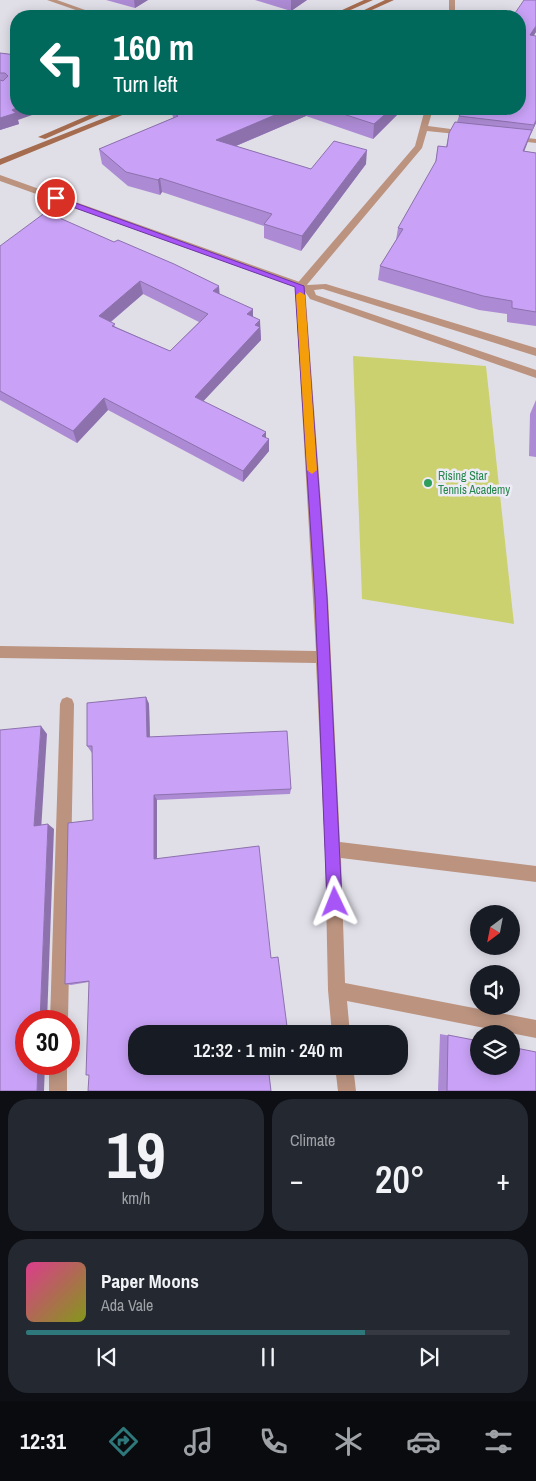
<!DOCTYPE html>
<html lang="en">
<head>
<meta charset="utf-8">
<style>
  :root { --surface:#171b24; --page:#242831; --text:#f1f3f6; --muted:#9ea1a6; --line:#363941; --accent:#2e787b }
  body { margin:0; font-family:"Archivo Narrow",sans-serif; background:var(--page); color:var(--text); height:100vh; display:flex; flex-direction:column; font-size:19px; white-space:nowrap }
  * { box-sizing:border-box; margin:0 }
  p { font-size:16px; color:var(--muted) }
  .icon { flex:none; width:28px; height:28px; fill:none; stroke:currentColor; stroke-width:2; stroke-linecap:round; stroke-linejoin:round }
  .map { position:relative; height:1091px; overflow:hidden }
  .sheet { display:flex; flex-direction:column; gap:8px; padding:8px; background:#0d0f14; flex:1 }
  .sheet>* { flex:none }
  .guide { position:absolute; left:10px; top:10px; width:516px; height:105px; border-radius:20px; box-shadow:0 2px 12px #0003; background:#00695c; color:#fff; overflow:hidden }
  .needle { width:32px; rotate:212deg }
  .controls { position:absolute; left:470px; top:905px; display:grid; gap:10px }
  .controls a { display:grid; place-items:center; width:50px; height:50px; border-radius:50%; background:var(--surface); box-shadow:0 2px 12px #0003; font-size:25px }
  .speed { position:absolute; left:15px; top:1010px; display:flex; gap:10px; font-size:25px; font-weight:700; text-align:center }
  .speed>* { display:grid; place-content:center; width:65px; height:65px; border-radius:50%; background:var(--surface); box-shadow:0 2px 12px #0003; line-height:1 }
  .speed .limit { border:8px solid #d22; background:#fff; color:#111 }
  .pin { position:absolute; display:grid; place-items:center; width:42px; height:42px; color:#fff; margin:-21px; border:2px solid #fff; border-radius:50%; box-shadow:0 1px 5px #0007 }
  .me { position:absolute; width:55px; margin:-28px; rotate:358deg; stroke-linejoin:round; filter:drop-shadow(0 0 4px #0008) }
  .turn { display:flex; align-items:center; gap:18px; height:105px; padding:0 20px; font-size:22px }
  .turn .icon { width:65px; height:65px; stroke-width:2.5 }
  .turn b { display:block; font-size:35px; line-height:42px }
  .big { font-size:38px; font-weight:600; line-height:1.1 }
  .sheet .tile { flex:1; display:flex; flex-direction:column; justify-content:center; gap:8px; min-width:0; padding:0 18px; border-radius:20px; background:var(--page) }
  .sheet .dial { align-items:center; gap:0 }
  .dial b { font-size:65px; line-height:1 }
  .song { display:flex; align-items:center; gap:15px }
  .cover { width:60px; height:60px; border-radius:8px; background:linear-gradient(135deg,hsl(330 70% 55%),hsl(70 70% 35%)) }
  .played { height:5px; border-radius:2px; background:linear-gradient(90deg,var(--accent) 70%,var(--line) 70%) }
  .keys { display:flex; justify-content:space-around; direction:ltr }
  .heat { display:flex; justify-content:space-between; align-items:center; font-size:28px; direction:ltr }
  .sheet .tiles { flex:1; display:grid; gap:8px; grid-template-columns:1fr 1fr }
  .tile:last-child { grid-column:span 2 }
  .trip { position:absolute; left:128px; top:1025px; width:280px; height:50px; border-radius:20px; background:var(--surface); box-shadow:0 2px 12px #0003; font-weight:600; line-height:50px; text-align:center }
  .tabs { display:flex; height:80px; justify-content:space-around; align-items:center; background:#090b0e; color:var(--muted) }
  .tabs .icon { width:35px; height:35px }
  .tabs .current { color:var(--accent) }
  .tabs b { font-size:22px; color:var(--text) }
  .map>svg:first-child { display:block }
</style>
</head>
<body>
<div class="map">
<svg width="536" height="1091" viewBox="0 0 536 1091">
  <rect width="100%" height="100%" fill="#e0dfe8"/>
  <!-- green -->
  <polygon fill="#cbd16f" points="353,356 486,366 514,624 362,599"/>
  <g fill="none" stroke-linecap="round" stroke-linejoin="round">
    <!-- minor -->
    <g fill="#bb937f" fill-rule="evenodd">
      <polygon points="47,0 57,0 102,16 93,16"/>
      <rect x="449" y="0" width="6" height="16"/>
      <polygon points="425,109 433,109 428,126 466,131 470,133 466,135 427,131 422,148 305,287 328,598 340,842 536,866 536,882 341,858 345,983 536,1020 536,1038 347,1001 350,1034 332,1034 328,990 325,849 316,663 0,658 0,646 316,651 295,286 415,146"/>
      <polygon points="510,136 536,139 536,143 510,140"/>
      <polygon points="67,697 72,699 74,704 68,1021 50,1021 60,704 62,699"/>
      <rect x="49" y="1064" width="18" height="27"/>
      <polygon points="335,1066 353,1066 356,1091 338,1091"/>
    </g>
    <!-- tertiary -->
    <polygon fill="#bb937f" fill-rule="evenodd" points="0,175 308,285 326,284 536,348 536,356 323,289 314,290 316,295 536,370 536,378 310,299 304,290 0,181"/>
    <!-- secondary -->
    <g fill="#a66c4f" fill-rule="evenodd">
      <polygon points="364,0 373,0 337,16 329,16"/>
      <polygon points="385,0 394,0 363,14 358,13"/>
      <polygon points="103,109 113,109 45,139 38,137"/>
      <polygon points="127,109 137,109 0,165 0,159"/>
    </g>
  </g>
  <!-- wall -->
  <g fill="#ad8bd4" fill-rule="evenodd">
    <polygon points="106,0 148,0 135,8"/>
    <polygon points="255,0 307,0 291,11"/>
    <polygon points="520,16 536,32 534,35 536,123 530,136 524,151 536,153 536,326 507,322 507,314 479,310 378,280 380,266 396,240 398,228 435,164 438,146 446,147 449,133 457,122 459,116"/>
    <polygon points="0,53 16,55 18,120 19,124 0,130"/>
    <polygon points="179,109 402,109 401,111 373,139 306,116 236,146 311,169 366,164 301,251 264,238 264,226 162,192 160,195 128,186 102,164 99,149 173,118 172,112"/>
    <path d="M0,246L220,294L253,317L260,327L261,340L203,401L266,432V438L269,439V451L243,482L108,410L77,443L0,400ZM143,294L199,322L170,351L116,327L111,322Z"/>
    <polygon points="536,400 536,457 529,456 530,414"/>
    <polygon points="146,697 149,704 150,737 291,789 290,794 157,800 157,859 89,982 71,985 65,984 93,820 92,753 87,746"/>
    <polygon points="440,1034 479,1041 536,1091 438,1091"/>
  </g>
  <!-- shaded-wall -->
  <g fill="#8d71ad">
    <polygon points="134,0 148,0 135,8"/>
    <polygon points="291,0 307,0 291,11"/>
    <polygon points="536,26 536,32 527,46 530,35"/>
    <polygon points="16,108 49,109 18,120 19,124 0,130 0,118 12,110"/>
    <polygon points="289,109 306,109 306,116 217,154 216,140"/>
    <polygon points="391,109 402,109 401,111 373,139 374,124"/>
    <polygon points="536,120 536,123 530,136 534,125"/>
    <polygon points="532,130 527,144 519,165 523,151"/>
    <polygon points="367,150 366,164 301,251 302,236"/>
    <polygon points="160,178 162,192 160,195 158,180"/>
    <polygon points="140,281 143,294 102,329 99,316"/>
    <polygon points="219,286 220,299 213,291"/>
    <polygon points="253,309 253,322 247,314"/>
    <polygon points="260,320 261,340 196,409 195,397"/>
    <polygon points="104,398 108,410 77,443 73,431"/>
    <polygon points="266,432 266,443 269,439 269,451 243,482 243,471 262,436"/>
    <polygon points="146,697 149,704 150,744 147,737"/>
    <polygon points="41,726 47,734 41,831 34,826"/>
    <polygon points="154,795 157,800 157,863 154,859"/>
    <polygon points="48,824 54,829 47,1021 40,1021"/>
    <polygon points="38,1064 45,1064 44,1091 37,1091"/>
  </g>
  <!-- building -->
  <g fill="#c9a2f7" stroke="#8d71ad" fill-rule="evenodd">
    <polygon points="524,0 536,0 536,26 530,35 536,36 536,120 534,125 459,116 463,109 520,109 520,16 513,16"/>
    <polygon points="0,53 16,55 16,108 12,110 16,113 0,118 0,80 3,81 8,76 5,73 0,73"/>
    <polygon points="179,109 289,109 216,140 311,169 334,141 367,150 302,236 264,224 272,214 160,178 158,180 126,172 99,149 178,116 172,112"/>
    <polygon points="328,109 391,109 374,124"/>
    <polygon points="455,122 532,130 523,151 536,153 536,312 512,308 512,301 483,296 380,266 403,229 398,228 436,161 438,146 447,147 449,133"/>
    <path d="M46,212L114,242L118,240L174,264L219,286L213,291L253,309L247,314L260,320L255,325L260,327L195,397L266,432L262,436L269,439L243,471L104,398L73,431L0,391V246ZM140,281L208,314L170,351L112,326L115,324L99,316Z"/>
    <polygon points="146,697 147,737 287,731 291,789 154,795 154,859 259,846 271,958 278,957 288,1034 136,1034 136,1066 268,1066 271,1091 88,1091 89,1075 86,1075 89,981 65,984 68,823 93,820 92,746 87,746 87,703"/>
    <polygon points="41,726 34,826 48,824 40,1021 26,1021 26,1064 38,1064 37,1091 0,1091 0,730"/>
    <polygon points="448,1035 479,1041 479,1066 511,1066 511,1047 536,1052 536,1091 447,1091"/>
  </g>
  <!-- route -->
  <polygon fill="#a855f7" stroke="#6d37a1" points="53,197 59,197 304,286 327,598 342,902 340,907 335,909 330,907 327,902 315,598 295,287 53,200"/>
  <!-- slow -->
  <polygon fill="#f59e0b" points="300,292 305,295 317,470 312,474 307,470 296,295"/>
  <!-- markers -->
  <circle fill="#2e9e5b" stroke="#edecf6" stroke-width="2" cx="428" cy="483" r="5"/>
  <g text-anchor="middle" stroke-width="5" stroke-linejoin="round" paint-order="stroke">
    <!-- leisure labels -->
    <g font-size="12" fill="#27864d" stroke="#edecf6" text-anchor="start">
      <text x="438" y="480">Rising Star<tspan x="438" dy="14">Tennis Academy</tspan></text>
    </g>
  </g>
</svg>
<div class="controls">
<a><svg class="needle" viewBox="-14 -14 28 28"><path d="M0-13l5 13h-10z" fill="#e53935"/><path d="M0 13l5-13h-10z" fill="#9ea1a6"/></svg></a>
<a><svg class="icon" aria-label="sound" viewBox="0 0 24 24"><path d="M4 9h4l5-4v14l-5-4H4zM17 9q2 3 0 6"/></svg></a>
<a><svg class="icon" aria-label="layers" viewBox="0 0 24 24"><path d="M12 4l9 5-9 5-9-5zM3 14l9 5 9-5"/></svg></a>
</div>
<div class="speed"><div class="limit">30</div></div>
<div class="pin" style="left:56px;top:198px;background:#d93025"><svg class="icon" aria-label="arrive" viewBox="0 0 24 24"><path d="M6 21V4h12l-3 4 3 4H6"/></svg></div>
<svg class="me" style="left:335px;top:902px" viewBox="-20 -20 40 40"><path d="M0-17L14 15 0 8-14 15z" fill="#a855f7" stroke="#fff" stroke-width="4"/></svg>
<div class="trip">12:32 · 1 min · 240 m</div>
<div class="guide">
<div class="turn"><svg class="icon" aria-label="left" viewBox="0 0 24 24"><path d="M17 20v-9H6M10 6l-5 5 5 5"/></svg><div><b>160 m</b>Turn left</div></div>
</div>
</div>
<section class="sheet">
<div class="tiles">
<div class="tile dial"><b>19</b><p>km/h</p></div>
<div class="tile"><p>Climate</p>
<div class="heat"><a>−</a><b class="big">20°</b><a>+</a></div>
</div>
<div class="tile">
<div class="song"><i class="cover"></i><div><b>Paper Moons</b><p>Ada Vale</p></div></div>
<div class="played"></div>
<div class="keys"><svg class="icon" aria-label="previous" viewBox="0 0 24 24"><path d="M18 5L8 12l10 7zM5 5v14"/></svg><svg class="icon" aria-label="pause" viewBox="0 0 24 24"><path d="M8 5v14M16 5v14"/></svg><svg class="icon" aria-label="next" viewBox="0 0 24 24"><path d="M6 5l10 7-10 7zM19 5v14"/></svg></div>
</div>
</div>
</section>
<nav class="tabs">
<b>12:31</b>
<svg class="icon current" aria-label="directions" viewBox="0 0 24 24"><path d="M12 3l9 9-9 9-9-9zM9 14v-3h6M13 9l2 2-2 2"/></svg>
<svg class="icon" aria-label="music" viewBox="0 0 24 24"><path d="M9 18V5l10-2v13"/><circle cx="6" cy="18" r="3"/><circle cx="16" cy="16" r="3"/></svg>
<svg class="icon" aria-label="phone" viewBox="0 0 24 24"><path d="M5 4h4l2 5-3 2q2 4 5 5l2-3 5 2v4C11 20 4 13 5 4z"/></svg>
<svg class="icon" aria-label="climate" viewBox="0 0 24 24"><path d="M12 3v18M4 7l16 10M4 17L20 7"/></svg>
<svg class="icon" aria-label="car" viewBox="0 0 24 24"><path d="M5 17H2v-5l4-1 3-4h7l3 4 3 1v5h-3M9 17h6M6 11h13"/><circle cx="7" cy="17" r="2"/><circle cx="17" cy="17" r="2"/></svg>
<svg class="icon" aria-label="filters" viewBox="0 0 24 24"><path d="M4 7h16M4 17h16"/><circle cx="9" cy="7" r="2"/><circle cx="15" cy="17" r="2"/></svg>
</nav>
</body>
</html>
